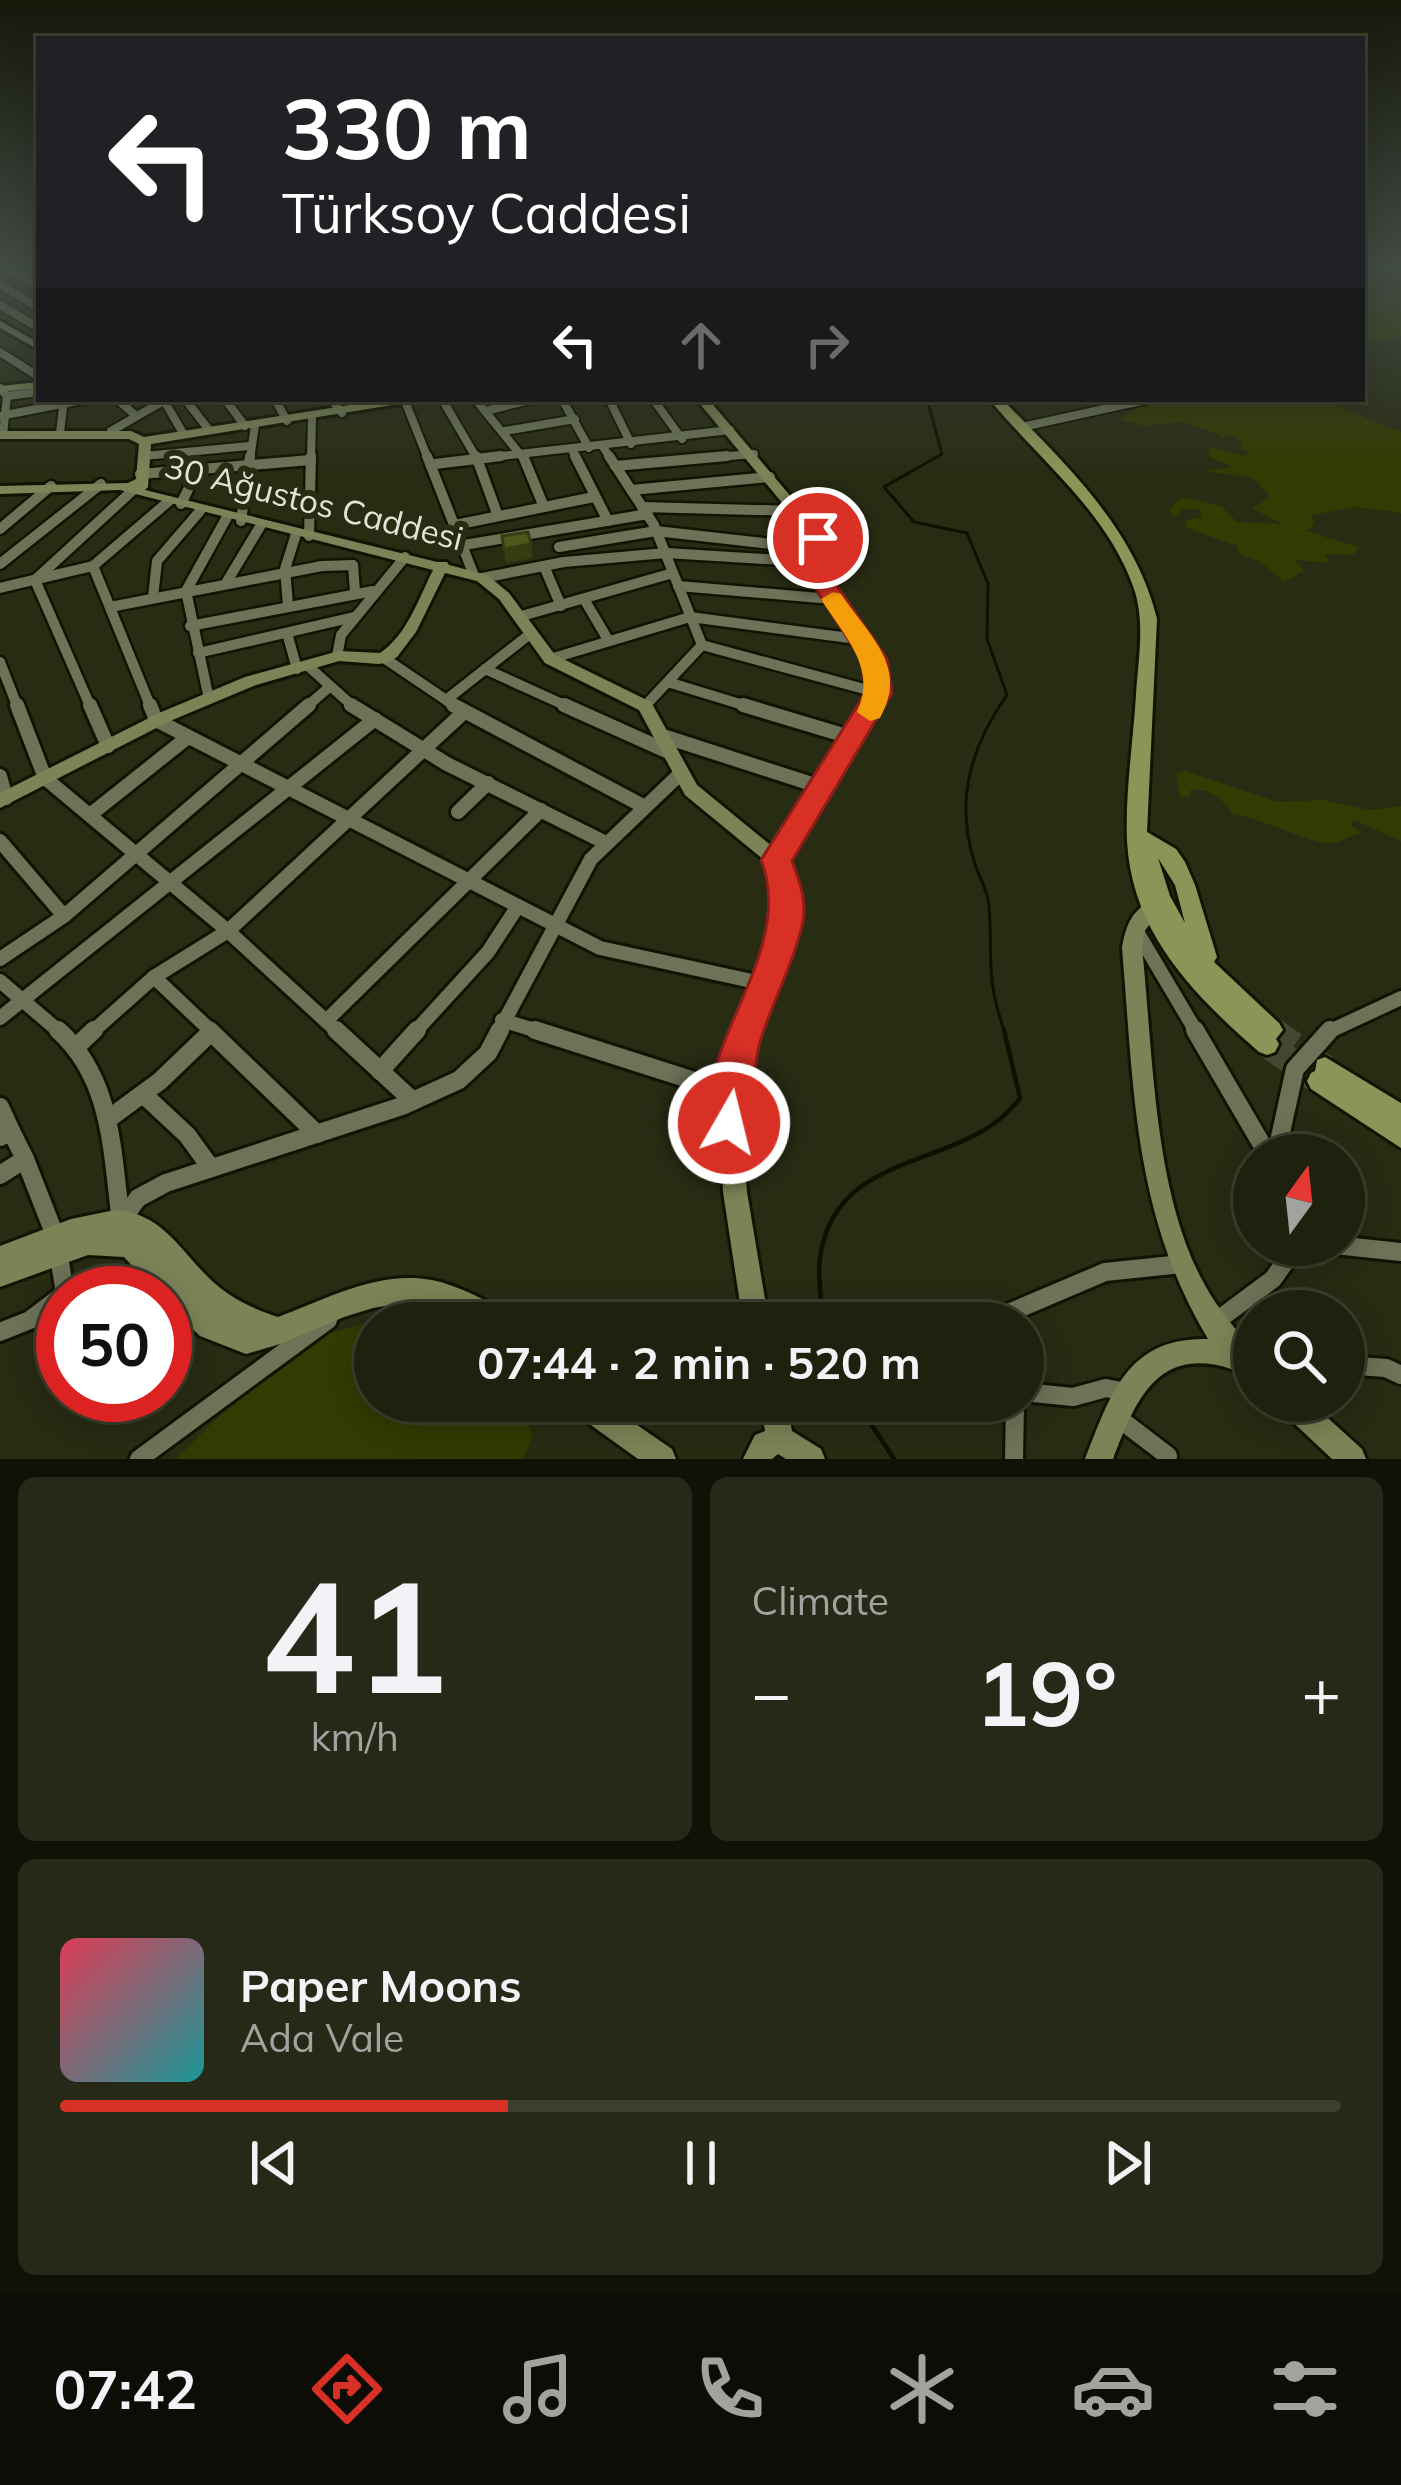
<!DOCTYPE html>
<html lang="en">
<head>
<meta charset="utf-8">
<style>
  :root { --surface:#1e210e; --page:#262917; --text:#f1f3f6; --muted:#a1a39e; --line:#3c3e2e; --accent:#d93025 }
  body { margin:0; font-family:Mulish,sans-serif; background:var(--page); color:var(--text); height:100vh; display:flex; flex-direction:column; font-size:45px; white-space:nowrap }
  * { box-sizing:border-box; margin:0 }
  p { font-size:39px; color:var(--muted) }
  .icon { flex:none; width:66px; height:66px; fill:none; stroke:currentColor; stroke-width:2; stroke-linecap:round; stroke-linejoin:round }
  .map { position:relative; height:1459px; overflow:hidden }
  .drawer { display:flex; flex-direction:column; gap:18px; padding:18px; background:#101208; flex:1 }
  .drawer>* { flex:none }
  .guide { position:absolute; left:36px; top:36px; width:1329px; height:366px; border-radius:0px; box-shadow:0 6px 30px #0003,0 0 0 3px var(--line); background:#202124; color:#fff; overflow:hidden }
  .needle { width:78px; rotate:15deg }
  .controls { position:absolute; left:1233px; top:1134px; display:grid; gap:24px }
  .controls a { display:grid; place-items:center; width:132px; height:132px; border-radius:50%; background:var(--surface); box-shadow:0 6px 30px #0003,0 0 0 3px var(--line); font-size:60px }
  .speed { position:absolute; left:36px; top:1266px; display:flex; gap:24px; font-size:60px; font-weight:700; text-align:center }
  .speed>* { display:grid; place-content:center; width:156px; height:156px; border-radius:50%; background:var(--surface); box-shadow:0 6px 30px #0003,0 0 0 3px var(--line); line-height:1 }
  .speed .limit { border:18px solid #d22; background:#fff; color:#111 }
  .pin { position:absolute; display:grid; place-items:center; width:102px; height:102px; color:#fff; margin:-51px; border:6px solid #fff; border-radius:50%; box-shadow:0 3px 12px #0007 }
  .me { position:absolute; width:132px; margin:-66px; rotate:8deg; stroke-linejoin:round; filter:drop-shadow(0 0 9px #0008) }
  .turn { display:flex; align-items:center; gap:42px; height:252px; padding:0 48px; font-size:54px }
  .turn .icon { width:156px; height:156px; stroke-width:2.5 }
  .turn b { display:block; font-size:84px; line-height:102px }
  .lanes { display:flex; align-items:center; height:114px; padding:0 48px; background:#0003; justify-content:center; gap:60px; direction:ltr }
  .lanes .off { opacity:.35 }
  .big { font-size:90px; font-weight:700; line-height:1.1 }
  .drawer .widget { flex:1; display:flex; flex-direction:column; justify-content:center; gap:18px; min-width:0; padding:0 42px; border-radius:18px; background:var(--page) }
  .drawer .dial { align-items:center; gap:0 }
  .dial b { font-size:156px; line-height:1 }
  .song { display:flex; align-items:center; gap:36px }
  .cover { width:144px; height:144px; border-radius:18px; background:linear-gradient(135deg,hsl(350 70% 55%),hsl(180 70% 35%)) }
  .played { height:12px; border-radius:6px; background:linear-gradient(90deg,var(--accent) 35%,var(--line) 35%) }
  .keys { display:flex; justify-content:space-around; direction:ltr }
  .heat { display:flex; justify-content:space-between; align-items:center; font-size:66px; direction:ltr }
  .drawer .tiles { flex:1; display:grid; gap:18px; grid-template-columns:1fr 1fr }
  .widget:last-child { grid-column:span 2 }
  .trip { position:absolute; left:354px; top:1302px; width:690px; height:120px; border-radius:60px; background:var(--surface); box-shadow:0 6px 30px #0003,0 0 0 3px var(--line); font-weight:700; line-height:120px; text-align:center }
  .tab-bar { display:flex; height:192px; justify-content:space-around; align-items:center; background:#0c0d06; color:var(--muted) }
  .tab-bar .icon { width:84px; height:84px }
  .tab-bar .current { color:var(--accent) }
  .tab-bar b { font-size:54px; color:var(--text) }
  .map>svg:first-child { display:block }
</style>
</head>
<body>
<div class="map">
<svg width="1401" height="1459" viewBox="0 0 1401 1459">
  <rect width="100%" height="100%" fill="#282c13"/>
  <!-- green -->
  <g fill="#333a02">
    <polygon points="1390,292 1401,292 1401,337 1362,344 1362,293"/>
    <polygon points="1159,399 1177,404 1179,399 1317,399 1401,432 1401,513 1358,507 1311,515 1315,524 1306,531 1359,547 1354,554 1324,555 1331,563 1295,560 1304,571 1284,582 1259,561 1239,554 1237,546 1187,528 1184,521 1202,517 1198,509 1184,509 1175,517 1168,511 1181,497 1221,506 1237,522 1283,524 1252,509 1270,496 1253,478 1205,471 1233,467 1208,456 1211,447 1243,456 1249,452 1239,448 1244,442 1231,436 1216,439 1221,435 1183,422 1144,426 1117,419"/>
    <path d="M1185,771L1277,802L1323,800L1370,810L1401,806V841L1354,820L1351,825L1361,833C1348,835 1341,845 1326,843C1302,840 1249,813 1234,815C1223,800 1209,785 1189,791L1191,796L1180,798L1176,774Z"/>
    <polygon points="365,1324 375,1324 375,1401 504,1401 525,1418 533,1436 523,1459 176,1459 218,1417 300,1353 332,1332"/>
  </g>
  <g fill="none" stroke-linecap="round" stroke-linejoin="round">
    <!-- stream-far1 -->
    <path stroke="#0d1100" stroke-width="3" d="M927,399L942,454L884,487L914,522L967,533L988,584L987,639L1007,695C971,746 955,800 974,861C978,876 988,890 989,905C993,961 985,977 1005,1033"/>
    <!-- stream -->
    <g stroke="#0d1100" stroke-width="4.5">
      <path d="M823,1323C822,1302 817,1278 820,1258C835,1145 967,1172 1020,1098L1004,1030"/>
      <polyline points="856,1401 894,1459"/>
    </g>
    <!-- primary-tunnel-far1 -->
    <polyline stroke="#444830" stroke-width="20" stroke-dasharray="20 10" stroke-linecap="butt" points="1271,1030 1276,1033"/>
    <!-- primary-tunnel -->
    <g stroke="#444830" stroke-width="27" stroke-dasharray="27 14" stroke-linecap="butt">
      <polyline points="1272,1030 1325,1068"/>
      <polyline points="1267,1044 1319,1081"/>
    </g>
    <defs>
      <g id="street-far3">
        <polyline points="4,268 39,287"/>
        <polyline points="0,284 39,308"/>
        <polyline points="0,305 39,328"/>
        <polyline points="0,352 39,377"/>
        <polyline points="0,388 7,396 3,435"/>
        <polyline points="7,396 39,392"/>
        <polyline points="117,399 135,415"/>
        <polyline points="163,399 183,433"/>
        <polyline points="185,399 209,430"/>
        <polyline points="225,399 245,426"/>
        <polyline points="275,399 287,421"/>
        <polyline points="331,399 342,413"/>
        <polyline points="442,399 477,459"/>
        <polyline points="475,399 524,459"/>
        <polyline points="562,399 589,448"/>
        <polyline points="609,399 631,444"/>
        <polyline points="653,399 682,439"/>
        <polyline points="405,401 428,459"/>
        <polyline points="486,411 533,399"/>
        <polyline points="0,416 87,399"/>
        <polyline points="1022,427 1150,399"/>
        <polyline points="111,431 167,399"/>
        <polyline points="505,431 575,419"/>
        <polyline points="60,433 63,407"/>
        <polyline points="603,447 611,459"/>
        <polyline points="572,450 577,459"/>
        <polyline points="144,456 249,446"/>
        <polyline points="250,459 255,425"/>
        <polyline points="311,459 312,418"/>
        <polyline points="475,459 730,430"/>
        <polyline points="692,459 754,454"/>
      </g>
      <g id="street-far2">
        <polyline points="427,456 473,573"/>
        <polyline points="476,456 498,516"/>
        <polyline points="523,456 544,507"/>
        <polyline points="575,456 608,521"/>
        <polyline points="609,456 654,525 702,645 645,706"/>
        <polyline points="435,464 501,456"/>
        <polyline points="615,466 727,456"/>
        <polyline points="140,474 311,460"/>
        <polyline points="631,490 770,477"/>
        <polyline points="181,504 197,471"/>
        <polyline points="642,507 798,511"/>
        <polyline points="241,521 250,456"/>
        <polyline points="455,525 594,497"/>
        <polyline points="0,529 51,486"/>
        <polyline points="309,536 311,456"/>
        <polyline points="464,545 648,514"/>
        <polyline points="559,547 656,531 816,549"/>
        <polyline points="0,564 101,484"/>
        <polyline points="544,566 561,606"/>
        <polyline points="482,578 564,562 666,553 815,562"/>
        <polyline points="226,583 261,525"/>
        <polyline points="678,586 832,599"/>
        <polyline points="0,588 93,566"/>
        <polyline points="153,597 157,561 200,511"/>
        <polyline points="584,599 607,638"/>
        <polyline points="288,605 285,569 296,534"/>
        <polyline points="110,607 322,566 353,565 355,592"/>
        <polyline points="518,617 673,573"/>
        <polyline points="190,626 373,591"/>
        <polyline points="287,633 297,669"/>
        <polyline points="702,645 879,693"/>
        <polyline points="198,653 354,617"/>
        <polyline points="337,656 341,635 405,557"/>
        <polyline points="384,658 458,708"/>
        <polyline points="550,659 690,617 857,639"/>
        <polyline points="0,662 18,708"/>
        <polyline points="308,666 355,708"/>
        <polyline points="485,669 571,708"/>
        <polyline points="671,683 753,708"/>
        <polyline points="209,699 186,591 227,517"/>
        <polyline points="446,700 530,634"/>
        <polyline points="91,708 35,580 132,491"/>
        <polyline points="151,708 93,566 169,501"/>
        <polyline points="305,708 327,689"/>
      </g>
      <g id="street-far1">
        <polyline points="17,705 45,778 228,931 339,1033"/>
        <polyline points="90,705 108,746"/>
        <polyline points="150,705 156,720 600,948 765,984"/>
        <polyline points="351,705 447,764 606,843"/>
        <polyline points="453,705 643,806"/>
        <polyline points="564,705 671,753"/>
        <polyline points="743,705 853,738"/>
        <polyline points="666,737 818,786"/>
        <polyline points="0,776 6,798"/>
        <polyline points="458,812 488,783"/>
        <polyline points="90,815 188,737"/>
        <polyline points="0,841 64,916"/>
        <polyline points="1136,930 1197,1033"/>
        <polyline points="0,959 64,916 309,705"/>
        <polyline points="154,977 213,1033"/>
        <polyline points="0,981 61,1033"/>
        <polyline points="0,1018 375,719"/>
        <polyline points="502,1020 544,1033"/>
        <polyline points="326,1021 541,810"/>
        <polyline points="91,1033 154,977 228,931 464,712"/>
        <polyline points="414,1033 488,952 518,906"/>
        <polyline points="498,1033 591,859 680,774"/>
        <polyline points="1326,1033 1401,998"/>
      </g>
      <g id="street">
        <path d="M58,1030C113,1079 112,1154 121,1222"/>
        <polyline points="209,1030 317,1134"/>
        <polyline points="336,1030 413,1101"/>
        <polyline points="535,1030 729,1092"/>
        <polyline points="1195,1030 1268,1155"/>
        <polyline points="76,1047 94,1030"/>
        <polyline points="380,1071 417,1030"/>
        <polyline points="143,1094 187,1135 211,1168"/>
        <polyline points="0,1107 11,1131 0,1137"/>
        <polyline points="111,1117 160,1081 211,1032"/>
        <polyline points="1276,1155 1295,1069 1330,1030"/>
        <polyline points="25,1159 56,1238 65,1293"/>
        <polyline points="0,1175 25,1159 11,1131"/>
        <polyline points="121,1221 138,1198 166,1183 402,1106 459,1080 488,1053 500,1030"/>
        <polyline points="1335,1245 1401,1252"/>
        <polyline points="1001,1323 1004,1315 1105,1272 1182,1264"/>
        <polyline points="1214,1323 1273,1279 1297,1245"/>
        <polyline points="0,1332 30,1320 63,1295"/>
        <polyline points="1344,1365 1386,1368 1401,1375"/>
        <polyline points="1023,1392 1073,1397 1106,1388 1126,1392"/>
        <polyline points="1117,1417 1168,1456"/>
        <polyline points="139,1459 328,1320"/>
        <polyline points="1014,1459 1015,1401"/>
      </g>
      <g id="secondary">
        <polygon points="0,321 39,343 39,350 0,328"/>
        <polygon points="39,382 39,388 0,392 0,386"/>
        <path d="M389,399H417L411,402L151,444L148,487L145,490L437,562H447L449,565L487,575L509,593L555,655L651,702L697,785L773,847L795,808L858,719L873,680L866,659L812,577L808,534L696,399H708L822,533L826,577L882,659L889,680L874,720L808,817L785,860L796,887L797,923L740,1092L747,1192L769,1323H743L723,1192L718,1092L777,923L778,887L769,864L685,795L639,710L545,663L499,599L477,581L445,573L416,632L397,657L389,662L379,664L339,661L256,685L170,721L0,808V793L159,713L245,677L339,651L380,653C407,635 419,598 433,570L120,490L0,494V486L128,483L136,479L139,444L129,439H0V431H131L144,437Z"/>
        <path d="M1150,902L1157,904L1160,910L1144,932L1142,948C1153,1050 1153,1184 1200,1276C1214,1304 1233,1327 1254,1350V1383C1245,1379 1240,1372 1231,1369C1157,1345 1135,1402 1113,1459H1085C1111,1394 1127,1337 1208,1339C1133,1214 1134,1088 1122,948C1125,929 1131,910 1150,902Z"/>
        <path d="M115,1210C163,1213 180,1251 211,1280C230,1298 253,1309 278,1317C326,1299 378,1270 432,1280C460,1286 485,1300 510,1314L514,1323H476L459,1314L432,1306L402,1303L373,1308L344,1317L280,1344L246,1354L200,1336L165,1303V1293H157L124,1257L88,1255L0,1287V1246L71,1219Z"/>
        <polygon points="566,1401 602,1401 672,1449 676,1459 638,1459 570,1410"/>
        <polygon points="760,1401 786,1401 792,1431 821,1449 825,1459 786,1459 778,1454 772,1459 743,1459 755,1435 765,1431"/>
        <polygon points="1276,1401 1309,1401 1362,1449 1366,1459 1332,1459 1280,1410"/>
      </g>
      <g id="primary">
        <path d="M989,399H1002C1065,464 1135,528 1157,619L1147,832L1176,849L1185,862L1195,885L1217,957L1214,962L1279,1023L1283,1030L1276,1039L1279,1044L1275,1052L1267,1055L1259,1052C1193,994 1132,933 1127,841C1125,793 1133,744 1136,695C1138,659 1146,621 1133,586C1106,511 1039,459 989,399ZM1158,858L1175,885L1185,923L1170,896Z"/>
        <polygon points="1325,1057 1401,1103 1401,1148 1311,1089 1307,1081 1311,1073 1315,1071 1317,1060"/>
      </g>
    </defs>
    <!-- street-far3 casing -->
    <use href="#street-far3" stroke="#111400" stroke-width="12"/>
    <!-- street-far2 casing -->
    <use href="#street-far2" stroke="#111400" stroke-width="15"/>
    <!-- street-far1 casing -->
    <use href="#street-far1" stroke="#111400" stroke-width="20"/>
    <!-- street casing -->
    <use href="#street" stroke="#111400" stroke-width="24"/>
    <!-- secondary casing -->
    <use href="#secondary" stroke="#111400" stroke-width="6"/>
    <!-- primary casing -->
    <use href="#primary" stroke="#111400" stroke-width="6"/>
    <!-- street-far3 -->
    <use href="#street-far3" stroke="#6d7357" stroke-width="8"/>
    <!-- street-far2 -->
    <use href="#street-far2" stroke="#6d7357" stroke-width="10"/>
    <!-- street-far1 -->
    <use href="#street-far1" stroke="#6d7357" stroke-width="14"/>
    <!-- street -->
    <use href="#street" stroke="#6d7357" stroke-width="18"/>
    <!-- secondary -->
    <use href="#secondary" fill="#7c8457" fill-rule="evenodd"/>
    <!-- primary -->
    <use href="#primary" fill="#8a9558" fill-rule="evenodd"/>
  </g>
  <!-- shaded-wall -->
  <polygon fill="#373d12" points="531,544 533,558 506,563 504,549"/>
  <!-- building -->
  <polygon fill="#4e5719" stroke="#373d12" stroke-width="3" points="528,532 531,544 504,549 502,536"/>
  <!-- sky -->
  <linearGradient id="sky" x2="0" y2="1"><stop stop-color="#16180a"/><stop offset="0.57" stop-color="#424b44"/><stop offset="1" stop-color="#424b44" stop-opacity="0"/></linearGradient>
  <rect width="1401" height="473" fill="url(#sky)"/>
  <!-- route -->
  <path fill="#d93025" stroke="#8d1f18" stroke-width="3" d="M810,533L829,538L826,562L831,577L887,659L892,693L792,861C800,882 808,903 802,926C793,965 772,1003 760,1042C752,1072 754,1108 742,1135L729,1141L716,1135C682,1056 799,957 761,860L866,692L861,659L808,577L803,562Z"/>
  <!-- slow -->
  <path fill="#f59e0b" d="M833,592L841,594C870,637 909,667 880,718L870,721L857,712C878,668 844,636 821,599Z"/>
  <g text-anchor="middle" stroke-width="12" stroke-linejoin="round" paint-order="stroke">
    <!-- street labels -->
    <g font-size="33" fill="#e2e5d5" stroke="#282c13">
      <text transform="translate(314 502) rotate(14)" y="12">30 Ağustos Caddesi</text>
    </g>
  </g>
</svg>
<div class="controls">
<a><svg class="needle" viewBox="-14 -14 28 28"><path d="M0-13l5 13h-10z" fill="#e53935"/><path d="M0 13l5-13h-10z" fill="#a1a39e"/></svg></a>
<a><svg class="icon" aria-label="search" viewBox="0 0 24 24"><circle cx="10" cy="10" r="6"/><path d="M15 15l6 6"/></svg></a>
</div>
<div class="speed"><div class="limit">50</div></div>
<div class="pin" style="left:818px;top:538px;background:#d93025"><svg class="icon" aria-label="arrive" viewBox="0 0 24 24"><path d="M6 21V4h12l-3 4 3 4H6"/></svg></div>
<svg class="me" style="left:729px;top:1123px" viewBox="-20 -20 40 40"><circle r="17" fill="#d93025" stroke="#fff" stroke-width="3"/><path d="M0-11L8 9 0 5-8 9z" fill="#fff"/></svg>
<div class="trip">07:44 · 2 min · 520 m</div>
<div class="guide">
<div class="turn"><svg class="icon" aria-label="left" viewBox="0 0 24 24"><path d="M17 20v-9H6M10 6l-5 5 5 5"/></svg><div><b>330 m</b>Türksoy Caddesi</div></div>
<div class="lanes"><svg class="icon" aria-label="left" viewBox="0 0 24 24"><path d="M17 20v-9H6M10 6l-5 5 5 5"/></svg><svg class="icon off" aria-label="ahead" viewBox="0 0 24 24"><path d="M12 20V5M6 11l6-6 6 6"/></svg><svg class="icon off" aria-label="right" viewBox="0 0 24 24"><path d="M7 20v-9h11M14 6l5 5-5 5"/></svg></div>
</div>
</div>
<section class="drawer">
<div class="tiles">
<div class="widget dial"><b>41</b><p>km/h</p></div>
<div class="widget"><p>Climate</p>
<div class="heat"><a>−</a><b class="big">19°</b><a>+</a></div>
</div>
<div class="widget">
<div class="song"><i class="cover"></i><div><b>Paper Moons</b><p>Ada Vale</p></div></div>
<div class="played"></div>
<div class="keys"><svg class="icon" aria-label="previous" viewBox="0 0 24 24"><path d="M18 5L8 12l10 7zM5 5v14"/></svg><svg class="icon" aria-label="pause" viewBox="0 0 24 24"><path d="M8 5v14M16 5v14"/></svg><svg class="icon" aria-label="next" viewBox="0 0 24 24"><path d="M6 5l10 7-10 7zM19 5v14"/></svg></div>
</div>
</div>
</section>
<nav class="tab-bar">
<b>07:42</b>
<svg class="icon current" aria-label="directions" viewBox="0 0 24 24"><path d="M12 3l9 9-9 9-9-9zM9 14v-3h6M13 9l2 2-2 2"/></svg>
<svg class="icon" aria-label="music" viewBox="0 0 24 24"><path d="M9 18V5l10-2v13"/><circle cx="6" cy="18" r="3"/><circle cx="16" cy="16" r="3"/></svg>
<svg class="icon" aria-label="phone" viewBox="0 0 24 24"><path d="M5 4h4l2 5-3 2q2 4 5 5l2-3 5 2v4C11 20 4 13 5 4z"/></svg>
<svg class="icon" aria-label="climate" viewBox="0 0 24 24"><path d="M12 3v18M4 7l16 10M4 17L20 7"/></svg>
<svg class="icon" aria-label="car" viewBox="0 0 24 24"><path d="M5 17H2v-5l4-1 3-4h7l3 4 3 1v5h-3M9 17h6M6 11h13"/><circle cx="7" cy="17" r="2"/><circle cx="17" cy="17" r="2"/></svg>
<svg class="icon" aria-label="filters" viewBox="0 0 24 24"><path d="M4 7h16M4 17h16"/><circle cx="9" cy="7" r="2"/><circle cx="15" cy="17" r="2"/></svg>
</nav>
</body>
</html>
